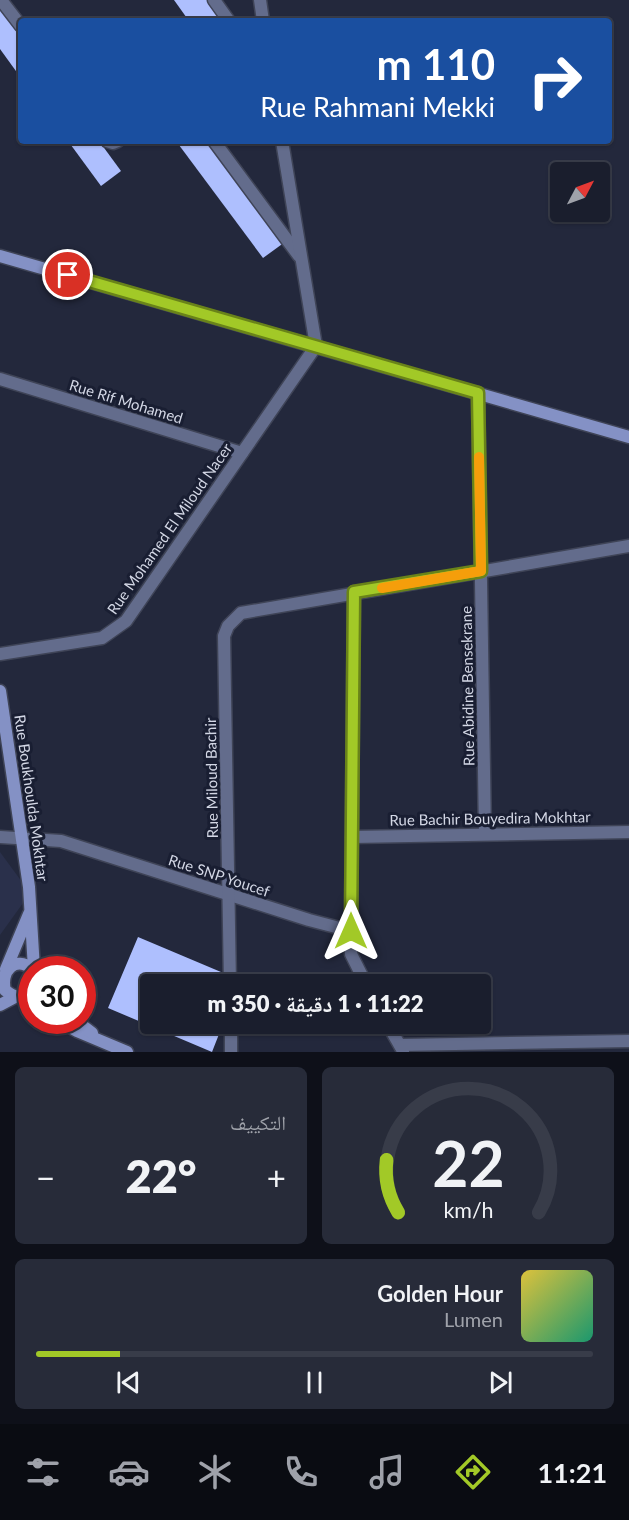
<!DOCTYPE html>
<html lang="ar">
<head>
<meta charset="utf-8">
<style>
  :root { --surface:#1a1e2d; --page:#272b39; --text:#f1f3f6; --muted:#9fa2aa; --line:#383c49; --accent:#a2c927 }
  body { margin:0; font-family:Lato,"Noto Naskh Arabic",sans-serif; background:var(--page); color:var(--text); direction:rtl; height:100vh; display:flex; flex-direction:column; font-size:22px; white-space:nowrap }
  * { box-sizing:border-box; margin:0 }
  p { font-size:20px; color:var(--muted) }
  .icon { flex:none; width:33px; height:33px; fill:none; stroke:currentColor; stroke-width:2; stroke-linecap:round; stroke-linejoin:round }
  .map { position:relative; height:1052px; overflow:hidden; direction:ltr }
  .side { display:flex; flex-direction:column; gap:15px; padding:15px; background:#0e1019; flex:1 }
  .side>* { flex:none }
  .top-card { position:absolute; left:18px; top:18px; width:594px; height:126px; border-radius:6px; box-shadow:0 2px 4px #0004,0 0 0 2px var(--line); direction:rtl; background:#1a4fa0; color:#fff; overflow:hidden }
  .needle { width:39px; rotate:49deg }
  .controls { position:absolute; left:550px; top:162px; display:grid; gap:12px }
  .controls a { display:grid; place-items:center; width:60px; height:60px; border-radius:6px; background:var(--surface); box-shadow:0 2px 4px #0004,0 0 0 2px var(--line); font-size:30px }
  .speed { position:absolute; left:18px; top:956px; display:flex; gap:12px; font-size:30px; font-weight:700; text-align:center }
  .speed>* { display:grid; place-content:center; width:78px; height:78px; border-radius:50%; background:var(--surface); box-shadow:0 2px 4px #0004,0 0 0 2px var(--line); line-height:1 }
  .speed .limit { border:9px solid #d22; background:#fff; color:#111 }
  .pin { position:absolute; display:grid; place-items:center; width:51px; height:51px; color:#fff; margin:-26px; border:3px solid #fff; border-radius:50%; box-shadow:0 2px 6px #0007 }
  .me { position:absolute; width:66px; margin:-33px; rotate:0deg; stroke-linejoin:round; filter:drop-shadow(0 0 4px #0008) }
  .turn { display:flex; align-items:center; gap:21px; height:126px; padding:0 18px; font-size:27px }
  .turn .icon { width:78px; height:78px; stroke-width:2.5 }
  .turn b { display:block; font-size:42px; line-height:51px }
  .big { font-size:45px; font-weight:800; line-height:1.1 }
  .side .widget { flex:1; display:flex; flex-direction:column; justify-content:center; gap:9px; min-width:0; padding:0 21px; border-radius:9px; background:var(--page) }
  .side .dial { align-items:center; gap:0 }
  .dial svg { height:156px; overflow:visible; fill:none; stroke:var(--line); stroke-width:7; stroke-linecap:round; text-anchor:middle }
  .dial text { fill:var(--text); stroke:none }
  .song { display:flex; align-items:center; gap:18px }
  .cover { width:72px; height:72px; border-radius:9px; background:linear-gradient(135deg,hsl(50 70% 55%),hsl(160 70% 35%)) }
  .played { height:6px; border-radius:3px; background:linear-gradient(90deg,var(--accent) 15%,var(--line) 15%) }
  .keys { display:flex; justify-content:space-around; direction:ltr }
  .heat { display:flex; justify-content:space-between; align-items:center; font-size:33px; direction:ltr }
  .side .tiles { flex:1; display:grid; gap:15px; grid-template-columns:1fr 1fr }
  .widget:last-child { grid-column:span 2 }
  .trip { position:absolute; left:140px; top:974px; width:351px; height:60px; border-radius:6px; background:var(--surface); box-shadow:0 2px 4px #0004,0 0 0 2px var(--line); font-weight:800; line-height:60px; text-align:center; direction:rtl }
  .menu { display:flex; height:96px; justify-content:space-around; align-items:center; background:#0a0c12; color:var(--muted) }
  .menu .icon { width:42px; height:42px }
  .menu .on { color:var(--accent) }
  .menu b { font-size:27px; color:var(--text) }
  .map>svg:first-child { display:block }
</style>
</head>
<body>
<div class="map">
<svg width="629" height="1052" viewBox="0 0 629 1052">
  <rect width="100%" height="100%" fill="#23283c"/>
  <!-- built -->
  <polygon fill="#2a304b" points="0,852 22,882 23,903 0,935"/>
  <!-- building -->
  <g fill="#aebffe">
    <polygon points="174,0 209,0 224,21 189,21"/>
    <polygon points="0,5 21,34 21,78 0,49"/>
    <polygon points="68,141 99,141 121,171 101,186"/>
    <polygon points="176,141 210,141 285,242 263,258"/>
    <polygon points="138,937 221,972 216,984 150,984 150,1023 223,1024 212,1052 108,1008"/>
  </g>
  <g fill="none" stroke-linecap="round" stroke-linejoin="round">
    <defs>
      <g id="street">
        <polyline points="1,0 21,26"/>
        <polyline points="214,0 229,21"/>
        <polyline points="260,0 263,21"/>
        <polyline points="107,141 113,143 118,141"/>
        <polyline points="214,141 299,256"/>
        <polyline points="0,379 242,453"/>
        <polyline points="478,393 485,834"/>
        <polyline points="0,654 102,638 126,621 316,346 282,141"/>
        <polyline points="0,837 61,841 309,920 351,931 351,954 366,984"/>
        <polyline points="352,837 629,832"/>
        <polyline points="351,931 354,592"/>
        <polyline points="230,984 224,636 228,626 241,613 629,546"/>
        <polyline points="231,1023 231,1052"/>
        <polyline points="387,1023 403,1051"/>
        <polyline points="400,1045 629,1041"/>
      </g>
      <g id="secondary">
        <polyline points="0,256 629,437"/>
        <polyline points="0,691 29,887 34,969"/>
        <polyline points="6,969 29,914"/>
        <path d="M32,992C22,999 14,998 5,990C0,971 15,955 32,969"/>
        <polyline points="0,1005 15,997"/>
        <polyline points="57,1020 77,1031 127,1052"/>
        <polyline points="75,1020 92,1033"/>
      </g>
    </defs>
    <!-- street casing -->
    <use href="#street" stroke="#3f4457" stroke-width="15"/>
    <!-- secondary casing -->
    <use href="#secondary" stroke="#3f4457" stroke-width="15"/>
    <!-- street -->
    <use href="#street" stroke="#636c8c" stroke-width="12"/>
    <!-- secondary -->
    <use href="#secondary" stroke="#8491c5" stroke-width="12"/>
  </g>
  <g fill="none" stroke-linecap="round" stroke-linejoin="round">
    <defs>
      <polyline id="route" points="68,275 478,393 481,571 354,592 351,931"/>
    </defs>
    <!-- route casing -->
    <use href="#route" stroke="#698319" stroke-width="15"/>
    <!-- route -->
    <use href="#route" stroke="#a2c927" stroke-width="10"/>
    <!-- slow -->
    <polyline stroke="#f59e0b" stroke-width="10" points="382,588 481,571 479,457"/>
  </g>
  <g text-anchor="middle" stroke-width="6" stroke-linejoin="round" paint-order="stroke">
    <!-- street labels -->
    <g font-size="15" fill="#d3d7e5" stroke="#191e32">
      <text transform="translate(126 402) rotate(17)" y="5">Rue Rif Mohamed</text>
      <text transform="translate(170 529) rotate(-55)" y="5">Rue Mohamed El Miloud Nacer</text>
      <text transform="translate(468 686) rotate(-91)" y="5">Rue Abidine Bensekrane</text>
      <text transform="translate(212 778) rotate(-91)" y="5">Rue Miloud Bachir</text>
      <text transform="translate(31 798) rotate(82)" y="5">Rue Boukhoulda Mokhtar</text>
      <text transform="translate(490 819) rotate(-1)" y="5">Rue Bachir Bouyedira Mokhtar</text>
      <text transform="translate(219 876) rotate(18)" y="5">Rue SNP Youcef</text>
    </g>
  </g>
</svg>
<div class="controls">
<a><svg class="needle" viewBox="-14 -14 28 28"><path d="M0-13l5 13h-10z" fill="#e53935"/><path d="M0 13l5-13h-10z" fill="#9fa2aa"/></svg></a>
</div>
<div class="speed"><div class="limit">30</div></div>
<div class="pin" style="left:68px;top:275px;background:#d93025"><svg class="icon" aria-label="arrive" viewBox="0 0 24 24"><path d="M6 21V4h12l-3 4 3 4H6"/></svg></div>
<svg class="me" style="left:351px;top:931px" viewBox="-20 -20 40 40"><path d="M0-17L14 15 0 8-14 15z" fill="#a2c927" stroke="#fff" stroke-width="4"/></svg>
<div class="trip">11:22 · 1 دقيقة · 350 m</div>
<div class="top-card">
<div class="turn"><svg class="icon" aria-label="right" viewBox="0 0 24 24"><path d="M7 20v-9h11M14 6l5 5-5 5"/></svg><div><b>110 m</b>Rue Rahmani Mekki</div></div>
</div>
</div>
<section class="side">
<div class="tiles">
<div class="widget dial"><svg viewBox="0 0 100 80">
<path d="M14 69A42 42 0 1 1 86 69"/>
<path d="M14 69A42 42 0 0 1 8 42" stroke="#a2c927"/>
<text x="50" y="56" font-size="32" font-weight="700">22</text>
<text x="50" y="72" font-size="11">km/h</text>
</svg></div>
<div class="widget"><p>التكييف</p>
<div class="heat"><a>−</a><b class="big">22°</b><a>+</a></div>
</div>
<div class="widget">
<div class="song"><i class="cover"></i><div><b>Golden Hour</b><p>Lumen</p></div></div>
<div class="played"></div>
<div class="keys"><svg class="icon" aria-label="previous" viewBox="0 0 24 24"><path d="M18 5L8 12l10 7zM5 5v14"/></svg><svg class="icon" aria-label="pause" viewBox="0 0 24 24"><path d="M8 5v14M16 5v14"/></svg><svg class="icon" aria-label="next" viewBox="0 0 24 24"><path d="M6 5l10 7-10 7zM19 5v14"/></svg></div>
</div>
</div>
</section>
<nav class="menu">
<b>11:21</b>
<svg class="icon on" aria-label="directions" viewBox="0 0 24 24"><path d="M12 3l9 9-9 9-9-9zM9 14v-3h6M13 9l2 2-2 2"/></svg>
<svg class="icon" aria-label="music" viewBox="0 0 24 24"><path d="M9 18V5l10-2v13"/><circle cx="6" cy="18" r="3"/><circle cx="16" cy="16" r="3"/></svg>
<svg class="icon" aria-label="phone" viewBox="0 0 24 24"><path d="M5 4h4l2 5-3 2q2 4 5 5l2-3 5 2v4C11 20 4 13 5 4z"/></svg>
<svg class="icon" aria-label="climate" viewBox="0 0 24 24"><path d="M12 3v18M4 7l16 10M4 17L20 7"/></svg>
<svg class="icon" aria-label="car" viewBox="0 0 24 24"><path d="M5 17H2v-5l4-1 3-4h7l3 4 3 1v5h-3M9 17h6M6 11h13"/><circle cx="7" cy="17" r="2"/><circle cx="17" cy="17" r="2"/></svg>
<svg class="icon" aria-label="filters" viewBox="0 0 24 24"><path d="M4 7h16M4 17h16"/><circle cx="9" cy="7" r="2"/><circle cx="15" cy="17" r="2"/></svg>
</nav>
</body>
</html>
